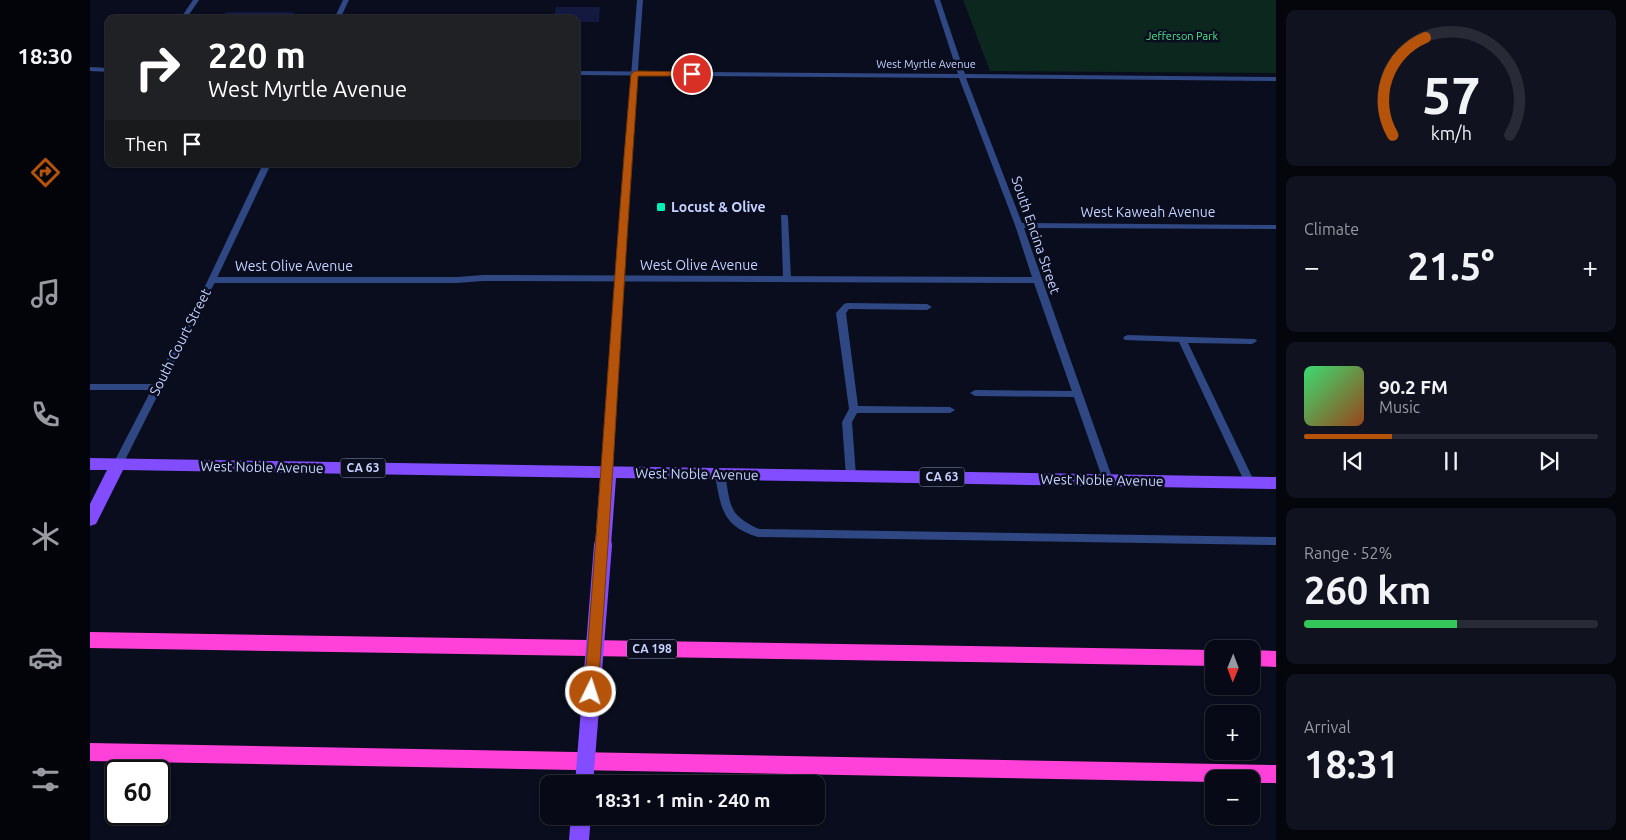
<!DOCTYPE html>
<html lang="en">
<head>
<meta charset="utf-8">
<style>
  :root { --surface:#070a16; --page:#10131f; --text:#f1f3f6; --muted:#989aa1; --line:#282b35; --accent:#b45309 }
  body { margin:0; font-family:Ubuntu,sans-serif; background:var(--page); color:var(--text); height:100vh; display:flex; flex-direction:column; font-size:19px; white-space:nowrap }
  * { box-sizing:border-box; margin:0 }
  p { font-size:16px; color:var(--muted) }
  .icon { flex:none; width:28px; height:28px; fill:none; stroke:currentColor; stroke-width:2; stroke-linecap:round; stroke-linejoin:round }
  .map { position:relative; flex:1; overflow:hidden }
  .details { display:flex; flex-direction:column; gap:10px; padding:10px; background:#04060c; width:350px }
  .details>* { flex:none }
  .banner { position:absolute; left:15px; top:15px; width:475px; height:152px; border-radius:10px; box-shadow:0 1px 4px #0004,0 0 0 1px var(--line); background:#202124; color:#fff; overflow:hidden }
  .needle { width:32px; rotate:181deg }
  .buttons { position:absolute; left:1115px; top:640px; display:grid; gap:10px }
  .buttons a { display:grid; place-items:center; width:55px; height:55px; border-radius:10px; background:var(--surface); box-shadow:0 1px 4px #0004,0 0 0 1px var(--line); font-size:25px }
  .speed { position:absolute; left:15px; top:760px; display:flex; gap:10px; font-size:25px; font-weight:700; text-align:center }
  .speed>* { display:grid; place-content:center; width:65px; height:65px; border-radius:50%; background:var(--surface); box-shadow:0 1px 4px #0004,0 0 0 1px var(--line); line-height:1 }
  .speed .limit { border:2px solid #111; border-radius:8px; background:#fff; color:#111 }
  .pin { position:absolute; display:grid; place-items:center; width:42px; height:42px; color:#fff; margin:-21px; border:2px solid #fff; border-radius:50%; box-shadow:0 1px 5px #0007 }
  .me { position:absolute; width:55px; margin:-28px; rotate:4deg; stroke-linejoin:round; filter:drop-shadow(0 0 4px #0008) }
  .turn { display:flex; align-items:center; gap:18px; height:105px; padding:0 20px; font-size:22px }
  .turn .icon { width:65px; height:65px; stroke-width:2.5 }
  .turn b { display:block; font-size:35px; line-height:42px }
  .then { display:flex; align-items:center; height:48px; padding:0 20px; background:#0003; gap:10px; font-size:19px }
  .big { font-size:38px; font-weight:600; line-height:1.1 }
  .details .widget { flex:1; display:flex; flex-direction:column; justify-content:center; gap:8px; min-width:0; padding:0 18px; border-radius:10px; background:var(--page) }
  .details .dial { align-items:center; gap:0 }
  .dial svg { height:130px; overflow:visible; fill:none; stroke:var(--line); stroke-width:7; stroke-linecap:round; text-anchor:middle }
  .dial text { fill:var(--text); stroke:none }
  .song { display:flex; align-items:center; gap:15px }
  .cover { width:60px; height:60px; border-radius:8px; background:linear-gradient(135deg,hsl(140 70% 55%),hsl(20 70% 35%)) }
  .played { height:5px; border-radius:2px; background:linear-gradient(90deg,var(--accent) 30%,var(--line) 30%) }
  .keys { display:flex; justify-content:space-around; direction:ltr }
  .heat { display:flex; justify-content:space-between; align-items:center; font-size:28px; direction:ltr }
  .charge { height:8px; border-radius:4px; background:linear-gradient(90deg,#34c759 52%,var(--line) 0) }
  .trip { position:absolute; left:450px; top:775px; width:285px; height:50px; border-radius:10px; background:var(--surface); box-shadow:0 1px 4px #0004,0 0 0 1px var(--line); font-weight:600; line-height:50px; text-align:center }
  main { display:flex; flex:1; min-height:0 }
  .tabs { display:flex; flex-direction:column; width:90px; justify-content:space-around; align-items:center; background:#030409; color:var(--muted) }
  .tabs .icon { width:35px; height:35px }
  .tabs .active { color:var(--accent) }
  .tabs b { font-size:22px; color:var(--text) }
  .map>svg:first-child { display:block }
</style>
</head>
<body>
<main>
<nav class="tabs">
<b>18:30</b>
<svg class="icon active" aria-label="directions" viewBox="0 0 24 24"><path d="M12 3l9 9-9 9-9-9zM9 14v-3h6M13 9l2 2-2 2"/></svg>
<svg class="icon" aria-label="music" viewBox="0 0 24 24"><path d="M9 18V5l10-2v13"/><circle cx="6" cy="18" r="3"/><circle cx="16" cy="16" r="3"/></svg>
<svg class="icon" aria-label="phone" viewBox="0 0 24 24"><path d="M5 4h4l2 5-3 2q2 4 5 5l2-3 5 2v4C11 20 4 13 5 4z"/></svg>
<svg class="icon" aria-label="climate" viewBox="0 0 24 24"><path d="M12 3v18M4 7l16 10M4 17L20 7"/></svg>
<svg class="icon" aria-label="car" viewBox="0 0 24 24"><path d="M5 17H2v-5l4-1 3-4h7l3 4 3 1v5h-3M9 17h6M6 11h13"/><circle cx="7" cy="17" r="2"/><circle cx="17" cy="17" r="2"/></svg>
<svg class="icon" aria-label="filters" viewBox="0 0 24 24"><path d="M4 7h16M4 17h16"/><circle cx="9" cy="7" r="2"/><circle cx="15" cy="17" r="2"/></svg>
</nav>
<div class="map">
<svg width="1186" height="840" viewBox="0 0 1186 840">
  <rect width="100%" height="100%" fill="#090d1d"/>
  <!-- green -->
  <polygon fill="#0c281e" points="873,0 1186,0 1186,73 900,71"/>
  <!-- building -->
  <g fill="#141940">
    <polygon points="466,7 510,7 509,22 486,22 486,19 464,19"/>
    <polygon points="136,12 204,12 200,19 104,19 107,14 135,14"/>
  </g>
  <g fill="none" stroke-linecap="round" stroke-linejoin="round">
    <!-- service -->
    <g fill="#2f4782" fill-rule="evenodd">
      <polygon points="103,0 109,0 96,19 90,19"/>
      <polygon points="691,215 697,215 698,217 701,278 697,281 693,278"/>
      <polygon points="757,303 837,304 842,307 837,310 759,309 756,313 768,406 860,407 865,410 860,413 767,413 762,422 766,476 765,479 757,479 756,476 752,422 759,409 746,313 754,304"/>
      <polygon points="1038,335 1165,339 1167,341 1162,344 1098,343 1165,483 1164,486 1156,486 1155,483 1089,342 1035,340 1033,338 1035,336"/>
      <polygon points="0,384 67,384 72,387 67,390 0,390"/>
      <polygon points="885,390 987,391 992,394 987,397 885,396 880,393"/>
      <path d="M630,471L634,472L635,475C641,506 638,515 669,529L1186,537V545L668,537C632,526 631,508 625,475L626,472Z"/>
    </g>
    <!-- minor -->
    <g fill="#2f4782" fill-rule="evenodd">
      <polygon points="844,0 850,0 875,74 1186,77 1186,81 876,78 932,223 1186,225 1186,229 934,228 1023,480 1022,483 1014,483 1013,480 944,283 393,281 367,283 122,283 118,280 122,277 367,277 393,275 942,277 925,225 869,78 486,75 486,71 868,74"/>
      <polygon points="0,67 19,68 19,72 0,71"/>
    </g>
    <!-- tertiary -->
    <g fill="#2f4782" fill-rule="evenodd">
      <polygon points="253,0 259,0 250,19 244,19"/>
      <polygon points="547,0 553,0 533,279 523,473 522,476 514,476 513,473 525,279"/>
      <polygon points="173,164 181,164 126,280 33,464 32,467 24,467 23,464 118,280"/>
    </g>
    <!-- primary -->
    <g fill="#824dff" fill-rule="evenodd">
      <polygon points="0,458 1186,477 1186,489 526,478 521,545 519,550 513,552 507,550 505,545 510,478 33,470 6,524 0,526 0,504 17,470 0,470"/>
      <polygon points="481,816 501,816 499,840 479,840"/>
    </g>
    <!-- motorway -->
    <g fill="#ff41da" fill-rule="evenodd">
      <polygon points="0,632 1124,650 1124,666 0,648"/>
      <polygon points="1161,650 1186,651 1186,667 1161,666"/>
      <polygon points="0,743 1186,765 1186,783 1161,783 1161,779 1124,779 1124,782 0,761"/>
    </g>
    <!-- primary-bridge -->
    <polyline stroke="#824dff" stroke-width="18" points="494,784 513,545"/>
  </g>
  <!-- route -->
  <path fill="#b45309" stroke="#753606" d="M545,71L602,72L605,74L602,76H548C533,281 523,487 508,692L506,696L501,698L496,696L494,692C511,486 523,279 541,74Z"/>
  <!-- markers -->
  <rect fill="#00f1ba" stroke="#090d1d" stroke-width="2" x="566" y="202" width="10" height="10" rx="2.5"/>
  <g text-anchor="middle" stroke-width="5" stroke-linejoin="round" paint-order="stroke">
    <!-- far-park labels -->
    <g font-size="11" fill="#46eb8c" stroke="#090d1d">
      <text x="1092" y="40">Jefferson Park</text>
    </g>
    <!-- far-street labels -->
    <g font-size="11" fill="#c6d2ff" stroke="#090d1d">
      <text x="836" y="68">West Myrtle Avenue</text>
    </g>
    <!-- shield labels -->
    <g fill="#090d1d" stroke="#8d97bb" stroke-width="1">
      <rect x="250.5" y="458.5" width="45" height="19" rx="4"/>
      <rect x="829.5" y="467.5" width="45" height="19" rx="4"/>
      <rect x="537" y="639.5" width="50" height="19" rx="4"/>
    </g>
    <g font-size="12" font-weight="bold" fill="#c6d2ff">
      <text x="273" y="472">CA 63</text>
      <text x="852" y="481">CA 63</text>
      <text x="562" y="653">CA 198</text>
    </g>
    <!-- poi labels -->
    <g font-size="14" font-weight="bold" fill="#c6d2ff" stroke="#090d1d" text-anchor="start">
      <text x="581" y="212">Locust &amp; Olive</text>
    </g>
    <!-- street labels -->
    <g font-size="14" fill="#c6d2ff" stroke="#090d1d">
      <text x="1058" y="217">West Kaweah Avenue</text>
      <text transform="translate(946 235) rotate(71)" y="5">South Encina Street</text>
      <text x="609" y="270">West Olive Avenue</text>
      <text x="204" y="271">West Olive Avenue</text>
      <text transform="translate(90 342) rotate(-63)" y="5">South Court Street</text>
      <text transform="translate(172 467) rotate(1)" y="5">West Noble Avenue</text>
      <text transform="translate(607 474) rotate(1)" y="5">West Noble Avenue</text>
      <text transform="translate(1012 480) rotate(1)" y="5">West Noble Avenue</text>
    </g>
  </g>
</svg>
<div class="buttons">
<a><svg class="needle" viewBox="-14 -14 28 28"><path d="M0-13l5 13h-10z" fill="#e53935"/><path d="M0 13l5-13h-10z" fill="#989aa1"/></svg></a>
<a>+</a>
<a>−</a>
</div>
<div class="speed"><div class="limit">60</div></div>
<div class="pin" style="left:602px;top:74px;background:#d93025"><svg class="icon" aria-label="arrive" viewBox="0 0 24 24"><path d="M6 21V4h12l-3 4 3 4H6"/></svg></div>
<svg class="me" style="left:501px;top:692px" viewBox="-20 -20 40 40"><circle r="17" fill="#b45309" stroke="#fff" stroke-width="3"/><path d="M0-11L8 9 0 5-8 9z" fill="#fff"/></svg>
<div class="trip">18:31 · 1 min · 240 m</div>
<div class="banner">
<div class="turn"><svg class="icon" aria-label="right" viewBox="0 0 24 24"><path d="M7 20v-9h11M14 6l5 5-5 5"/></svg><div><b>220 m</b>West Myrtle Avenue</div></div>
<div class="then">Then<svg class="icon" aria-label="arrive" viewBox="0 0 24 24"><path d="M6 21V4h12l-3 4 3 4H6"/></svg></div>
</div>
</div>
<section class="details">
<div class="widget dial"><svg viewBox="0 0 100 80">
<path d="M14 69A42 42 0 1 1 86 69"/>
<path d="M14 69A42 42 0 0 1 34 9" stroke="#b45309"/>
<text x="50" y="56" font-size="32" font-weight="700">57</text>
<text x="50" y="72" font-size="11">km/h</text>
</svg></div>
<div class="widget"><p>Climate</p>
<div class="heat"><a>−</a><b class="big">21.5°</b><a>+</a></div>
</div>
<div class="widget">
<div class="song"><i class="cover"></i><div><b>90.2 FM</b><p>Music</p></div></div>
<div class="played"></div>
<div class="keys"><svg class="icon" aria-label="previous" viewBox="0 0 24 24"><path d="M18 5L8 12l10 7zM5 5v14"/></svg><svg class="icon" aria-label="pause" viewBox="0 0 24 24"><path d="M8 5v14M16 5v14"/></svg><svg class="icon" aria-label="next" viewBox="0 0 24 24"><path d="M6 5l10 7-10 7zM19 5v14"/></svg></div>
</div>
<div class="widget"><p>Range · 52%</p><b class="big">260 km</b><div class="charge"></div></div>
<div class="widget"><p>Arrival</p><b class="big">18:31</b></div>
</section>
</main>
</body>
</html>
